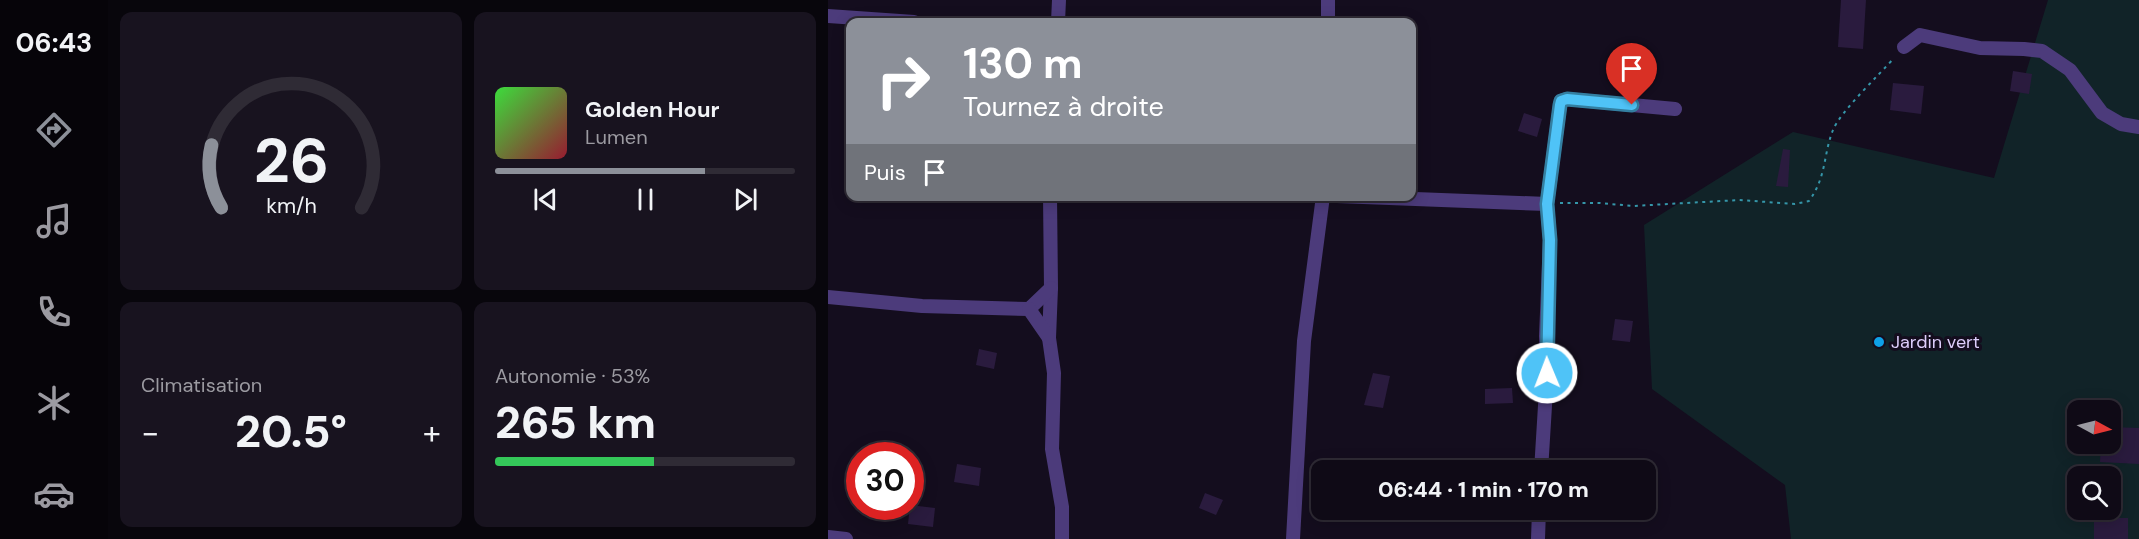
<!DOCTYPE html>
<html lang="fr">
<head>
<meta charset="utf-8">
<style>
  :root { --surface:#0f0a16; --page:#18131f; --text:#f1f3f6; --muted:#9b9aa1; --line:#2f2b35; --accent:#8c9099 }
  body { margin:0; font-family:"DM Sans",sans-serif; background:var(--page); color:var(--text); height:100vh; display:flex; flex-direction:column; font-size:22px; white-space:nowrap }
  * { box-sizing:border-box; margin:0 }
  p { font-size:20px; color:var(--muted) }
  .icon { flex:none; width:33px; height:33px; fill:none; stroke:currentColor; stroke-width:2; stroke-linecap:round; stroke-linejoin:round }
  .map { position:relative; flex:1; overflow:hidden }
  .side { display:flex; flex-direction:column; gap:12px; padding:12px; background:#08060c; width:720px }
  .side>* { flex:none }
  .banner { position:absolute; left:18px; top:18px; width:570px; height:183px; border-radius:12px; box-shadow:0 3px 15px #0003,0 0 0 2px var(--line); background:#8c9099; color:#fff; overflow:hidden }
  .needle { width:39px; rotate:97deg }
  .buttons { position:absolute; left:1239px; top:400px; display:grid; gap:12px }
  .buttons a { display:grid; place-items:center; width:54px; height:54px; border-radius:12px; background:var(--surface); box-shadow:0 3px 15px #0003,0 0 0 2px var(--line); font-size:30px }
  .speed { position:absolute; left:18px; top:442px; display:flex; gap:12px; font-size:30px; font-weight:700; text-align:center }
  .speed>* { display:grid; place-content:center; width:78px; height:78px; border-radius:50%; background:var(--surface); box-shadow:0 3px 15px #0003,0 0 0 2px var(--line); line-height:1 }
  .speed .limit { border:9px solid #d22; background:#fff; color:#111 }
  .pin { position:absolute; display:grid; place-items:center; width:51px; height:51px; color:#fff; margin:-62px -26px; border-radius:50% 50% 50% 0; rotate:-45deg; box-shadow:0 0 6px #0007 }
  .pin .icon { rotate:45deg }
  .me { position:absolute; width:66px; margin:-33px; rotate:359deg; stroke-linejoin:round; filter:drop-shadow(0 0 4px #0008) }
  .turn { display:flex; align-items:center; gap:21px; height:126px; padding:0 18px; font-size:27px }
  .turn .icon { width:78px; height:78px; stroke-width:2.5 }
  .turn b { display:block; font-size:42px; line-height:51px }
  .then { display:flex; align-items:center; height:57px; padding:0 18px; background:#0003; gap:12px; font-size:22px }
  .big { font-size:45px; font-weight:800; line-height:1.1 }
  .side .widget { flex:1; display:flex; flex-direction:column; justify-content:center; gap:9px; min-width:0; padding:0 21px; border-radius:12px; background:var(--page) }
  .side .dial { align-items:center; gap:0 }
  .dial svg { height:156px; overflow:visible; fill:none; stroke:var(--line); stroke-width:7; stroke-linecap:round; text-anchor:middle }
  .dial text { fill:var(--text); stroke:none }
  .song { display:flex; align-items:center; gap:18px }
  .cover { width:72px; height:72px; border-radius:9px; background:linear-gradient(135deg,hsl(120 70% 55%),hsl(350 70% 35%)) }
  .played { height:6px; border-radius:3px; background:linear-gradient(90deg,var(--accent) 70%,var(--line) 70%) }
  .keys { display:flex; justify-content:space-around; direction:ltr }
  .heat { display:flex; justify-content:space-between; align-items:center; font-size:33px; direction:ltr }
  .charge { height:9px; border-radius:4px; background:linear-gradient(90deg,#34c759 53%,var(--line) 0) }
  .side .tiles { flex:1; display:grid; gap:12px; grid-template-columns:repeat(2,1fr) }
  .trip { position:absolute; left:483px; top:460px; width:345px; height:60px; border-radius:12px; background:var(--surface); box-shadow:0 3px 15px #0003,0 0 0 2px var(--line); font-weight:800; line-height:60px; text-align:center }
  main { display:flex; flex:1; min-height:0 }
  .dock { display:flex; flex-direction:column; width:108px; justify-content:space-around; align-items:center; background:#060409; color:var(--muted) }
  .dock .icon { width:42px; height:42px }
  .dock .selected { color:var(--accent) }
  .dock b { font-size:27px; color:var(--text) }
  .map>svg:first-child { display:block }
</style>
</head>
<body>
<main>
<nav class="dock">
<b>06:43</b>
<svg class="icon selected" aria-label="directions" viewBox="0 0 24 24"><path d="M12 3l9 9-9 9-9-9zM9 14v-3h6M13 9l2 2-2 2"/></svg>
<svg class="icon" aria-label="music" viewBox="0 0 24 24"><path d="M9 18V5l10-2v13"/><circle cx="6" cy="18" r="3"/><circle cx="16" cy="16" r="3"/></svg>
<svg class="icon" aria-label="phone" viewBox="0 0 24 24"><path d="M5 4h4l2 5-3 2q2 4 5 5l2-3 5 2v4C11 20 4 13 5 4z"/></svg>
<svg class="icon" aria-label="climate" viewBox="0 0 24 24"><path d="M12 3v18M4 7l16 10M4 17L20 7"/></svg>
<svg class="icon" aria-label="car" viewBox="0 0 24 24"><path d="M5 17H2v-5l4-1 3-4h7l3 4 3 1v5h-3M9 17h6M6 11h13"/><circle cx="7" cy="17" r="2"/><circle cx="17" cy="17" r="2"/></svg>
</nav>
<section class="side">
<div class="tiles">
<div class="widget dial"><svg viewBox="0 0 100 80">
<path d="M14 69A42 42 0 1 1 86 69"/>
<path d="M14 69A42 42 0 0 1 9 37" stroke="#8c9099"/>
<text x="50" y="56" font-size="32" font-weight="700">26</text>
<text x="50" y="72" font-size="11">km/h</text>
</svg></div>
<div class="widget">
<div class="song"><i class="cover"></i><div><b>Golden Hour</b><p>Lumen</p></div></div>
<div class="played"></div>
<div class="keys"><svg class="icon" aria-label="previous" viewBox="0 0 24 24"><path d="M18 5L8 12l10 7zM5 5v14"/></svg><svg class="icon" aria-label="pause" viewBox="0 0 24 24"><path d="M8 5v14M16 5v14"/></svg><svg class="icon" aria-label="next" viewBox="0 0 24 24"><path d="M6 5l10 7-10 7zM19 5v14"/></svg></div>
</div>
<div class="widget"><p>Climatisation</p>
<div class="heat"><a>−</a><b class="big">20.5°</b><a>+</a></div>
</div>
<div class="widget"><p>Autonomie · 53%</p><b class="big">265 km</b><div class="charge"></div></div>
</div>
</section>
<div class="map">
<svg width="1311" height="539" viewBox="0 0 1311 539">
  <rect width="100%" height="100%" fill="#140d1e"/>
  <!-- green -->
  <path fill="#112328" fill-rule="evenodd" d="M1220,0H1311V539H963L957,485L824,389L816,225L965,132L1166,178ZM1250,411H1282V444H1250ZM1250,477H1282V510H1250Z"/>
  <!-- building -->
  <g fill="#2a1b3e">
    <polygon points="1013,0 1038,0 1035,49 1010,47"/>
    <polygon points="1185,71 1204,74 1201,94 1182,91"/>
    <polygon points="1065,83 1096,86 1093,114 1062,110"/>
    <polygon points="696,113 714,119 709,137 690,131"/>
    <polygon points="955,149 962,150 960,187 948,186"/>
    <polygon points="787,319 805,321 802,342 784,340"/>
    <polygon points="151,349 169,353 166,369 148,365"/>
    <polygon points="545,373 562,376 555,408 536,405"/>
    <polygon points="684,388 685,403 657,404 657,389"/>
    <polygon points="1282,427 1311,428 1311,464 1272,462 1273,444 1282,444"/>
    <polygon points="129,464 153,468 151,486 126,482"/>
    <polygon points="377,493 395,500 388,515 371,508"/>
    <polygon points="82,505 107,508 105,527 80,524"/>
    <rect x="1266" y="518" width="34" height="21"/>
  </g>
  <g fill="none" stroke-linecap="round" stroke-linejoin="round">
    <!-- path -->
    <path stroke="#3596a9" stroke-width="2" stroke-dasharray="3 4.5" stroke-linecap="butt" d="M732,203H772L805,206L911,200L967,204L981,201C999,176 995,155 1005,130C1012,112 1052,74 1066,58"/>
    <!-- minor -->
    <g stroke="#4c3b7b" stroke-width="14">
      <polyline points="500,0 500,22"/>
      <polyline points="0,16 86,22"/>
      <polyline points="230,22 231,0"/>
      <polyline points="1076,47 1092,35 1152,48 1196,49 1214,51 1242,70 1274,113 1293,124 1311,127"/>
      <polyline points="222,196 223,288 221,338 226,373 224,449 234,507 234,539"/>
      <polyline points="509,196 719,204"/>
      <polyline points="0,297 94,306 201,309 223,288"/>
      <polyline points="201,309 221,338"/>
      <polyline points="713,471 719,373 718,336 722,240 719,204 732,105 733,101 739,99 847,109"/>
      <polyline points="0,537 18,539"/>
      <polyline points="465,539 476,341 495,196"/>
      <polyline points="710,539 711,510"/>
    </g>
  </g>
  <g fill="none" stroke-linecap="round" stroke-linejoin="round">
    <defs>
      <polyline id="route" points="719,373 722,240 719,204 732,105 733,101 739,99 804,105"/>
    </defs>
    <!-- route casing -->
    <use href="#route" stroke="#337fa1" stroke-width="15"/>
    <!-- route -->
    <use href="#route" stroke="#4fc3f7" stroke-width="10"/>
  </g>
  <!-- markers -->
  <circle fill="#0ea1e8" stroke="#140d1e" stroke-width="2" cx="1051" cy="342" r="6"/>
  <g text-anchor="middle" stroke-width="6" stroke-linejoin="round" paint-order="stroke">
    <!-- poi labels -->
    <g font-size="18" fill="#decefc" stroke="#140d1e" text-anchor="start">
      <text x="1063" y="348">Jardin vert</text>
    </g>
  </g>
</svg>
<div class="buttons">
<a><svg class="needle" viewBox="-14 -14 28 28"><path d="M0-13l5 13h-10z" fill="#e53935"/><path d="M0 13l5-13h-10z" fill="#9b9aa1"/></svg></a>
<a><svg class="icon" aria-label="search" viewBox="0 0 24 24"><circle cx="10" cy="10" r="6"/><path d="M15 15l6 6"/></svg></a>
</div>
<div class="speed"><div class="limit">30</div></div>
<div class="pin" style="left:804px;top:105px;background:#d93025"><svg class="icon" aria-label="arrive" viewBox="0 0 24 24"><path d="M6 21V4h12l-3 4 3 4H6"/></svg></div>
<svg class="me" style="left:719px;top:373px" viewBox="-20 -20 40 40"><circle r="17" fill="#4fc3f7" stroke="#fff" stroke-width="3"/><path d="M0-11L8 9 0 5-8 9z" fill="#fff"/></svg>
<div class="trip">06:44 · 1 min · 170 m</div>
<div class="banner">
<div class="turn"><svg class="icon" aria-label="right" viewBox="0 0 24 24"><path d="M7 20v-9h11M14 6l5 5-5 5"/></svg><div><b>130 m</b>Tournez à droite</div></div>
<div class="then">Puis<svg class="icon" aria-label="arrive" viewBox="0 0 24 24"><path d="M6 21V4h12l-3 4 3 4H6"/></svg></div>
</div>
</div>
</main>
</body>
</html>
